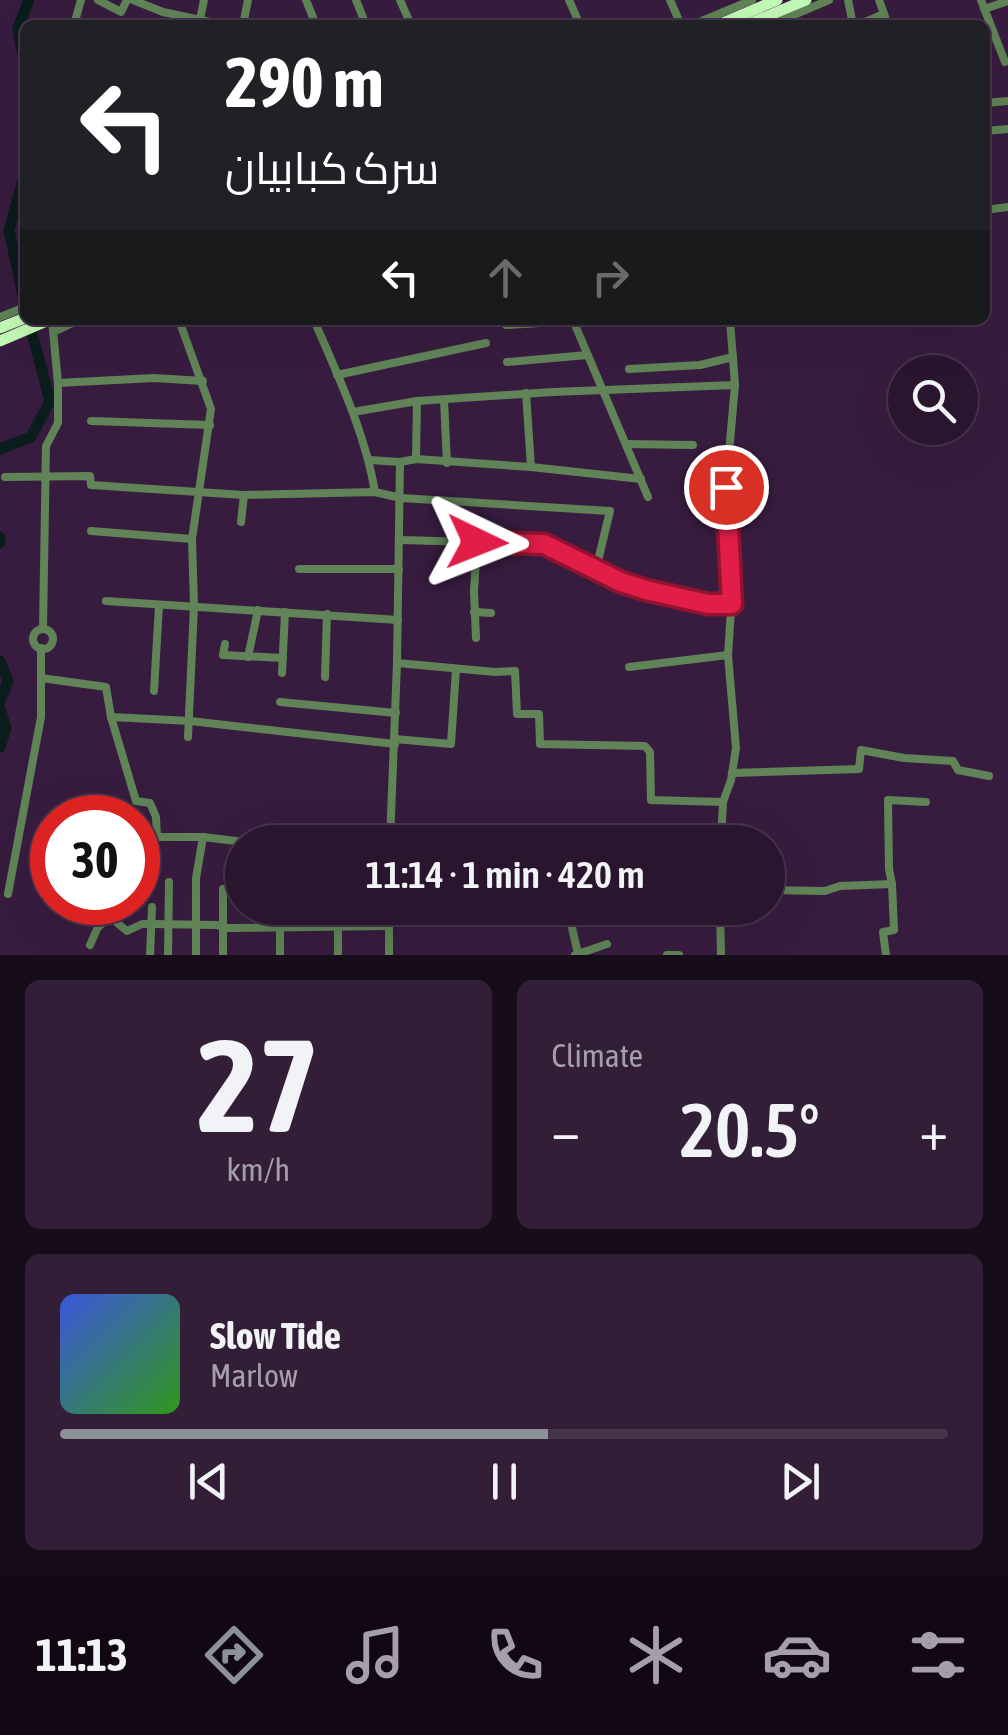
<!DOCTYPE html>
<html lang="en">
<head>
<meta charset="utf-8">
<style>
  :root { --surface:#2a152f; --page:#321e37; --text:#f1f3f6; --muted:#a59faa; --line:#46344b; --accent:#8c9099 }
  body { margin:0; font-family:"Asap Condensed",Cairo,sans-serif; background:var(--page); color:var(--text); height:100vh; display:flex; flex-direction:column; font-size:38px; white-space:nowrap }
  * { box-sizing:border-box; margin:0 }
  p { font-size:32px; color:var(--muted) }
  .icon { flex:none; width:55px; height:55px; fill:none; stroke:currentColor; stroke-width:2; stroke-linecap:round; stroke-linejoin:round }
  .map { position:relative; height:955px; overflow:hidden }
  .sheet { display:flex; flex-direction:column; gap:25px; padding:25px; background:#170c1a; flex:1 }
  .sheet>* { flex:none }
  .guide { position:absolute; left:20px; top:20px; width:970px; height:305px; border-radius:15px; box-shadow:0 10px 40px #0002,0 0 0 2px var(--line); background:#202124; color:#fff; overflow:hidden }
  .tools { position:absolute; left:888px; top:355px; display:grid; gap:20px }
  .tools a { display:grid; place-items:center; width:90px; height:90px; border-radius:50%; background:var(--surface); box-shadow:0 10px 40px #0002,0 0 0 2px var(--line); font-size:50px }
  .speed { position:absolute; left:30px; top:795px; display:flex; gap:20px; font-size:50px; font-weight:700; text-align:center }
  .speed>* { display:grid; place-content:center; width:130px; height:130px; border-radius:50%; background:var(--surface); box-shadow:0 10px 40px #0002,0 0 0 2px var(--line); line-height:1 }
  .speed .limit { border:15px solid #d22; background:#fff; color:#111 }
  .pin { position:absolute; display:grid; place-items:center; width:85px; height:85px; color:#fff; margin:-42px; border:5px solid #fff; border-radius:50%; box-shadow:0 2px 10px #0007 }
  .me { position:absolute; width:110px; margin:-55px; rotate:92deg; stroke-linejoin:round; filter:drop-shadow(0 0 8px #0008) }
  .turn { display:flex; align-items:center; gap:35px; height:210px; padding:0 40px; font-size:45px }
  .turn .icon { width:130px; height:130px; stroke-width:2.5 }
  .turn b { display:block; font-size:70px; line-height:85px }
  .lanes { display:flex; align-items:center; height:95px; padding:0 40px; background:#0003; justify-content:center; gap:50px; direction:ltr }
  .lanes .off { opacity:.35 }
  .big { font-size:75px; font-weight:600; line-height:1.1 }
  .sheet .tile { flex:1; display:flex; flex-direction:column; justify-content:center; gap:15px; min-width:0; padding:0 35px; border-radius:15px; background:var(--page) }
  .sheet .dial { align-items:center; gap:0 }
  .dial b { font-size:130px; line-height:1 }
  .song { display:flex; align-items:center; gap:30px }
  .cover { width:120px; height:120px; border-radius:15px; background:linear-gradient(135deg,hsl(230 70% 55%),hsl(110 70% 35%)) }
  .played { height:10px; border-radius:5px; background:linear-gradient(90deg,var(--accent) 55%,var(--line) 55%) }
  .keys { display:flex; justify-content:space-around; direction:ltr }
  .heat { display:flex; justify-content:space-between; align-items:center; font-size:55px; direction:ltr }
  .sheet .tiles { flex:1; display:grid; gap:25px; grid-template-columns:1fr 1fr }
  .tile:last-child { grid-column:span 2 }
  .trip { position:absolute; left:225px; top:825px; width:560px; height:100px; border-radius:50px; background:var(--surface); box-shadow:0 10px 40px #0002,0 0 0 2px var(--line); font-weight:600; line-height:100px; text-align:center }
  .tab-bar { display:flex; height:160px; justify-content:space-around; align-items:center; background:#110813; color:var(--muted) }
  .tab-bar .icon { width:70px; height:70px }
  .tab-bar .active { color:var(--accent) }
  .tab-bar b { font-size:45px; color:var(--text) }
  .map>svg:first-child { display:block }
</style>
</head>
<body>
<div class="map">
<svg width="1008" height="955" viewBox="0 0 1008 955">
  <rect width="100%" height="100%" fill="#381c3f"/>
  <g fill="none" stroke-linecap="round" stroke-linejoin="round">
    <!-- river -->
    <g stroke="#0b1c1d" stroke-width="11">
      <polyline points="25,68 18,28 29,0"/>
      <polyline points="25,173 9,230 25,306"/>
      <polyline points="0,449 31,437 50,401 29,322"/>
      <polyline points="0,537 0,543"/>
      <polyline points="0,661 8,681 0,701"/>
      <polyline points="0,709 6,728 0,747"/>
    </g>
    <!-- minor -->
    <g stroke="#608457" stroke-width="8">
      <polyline points="98,0 121,12 127,0"/>
      <polyline points="133,0 163,12 224,25"/>
      <polyline points="306,0 316,25"/>
      <polyline points="356,0 366,25"/>
      <polyline points="400,0 411,25"/>
      <polyline points="569,0 580,25"/>
      <polyline points="670,0 681,25"/>
      <polyline points="848,0 853,25"/>
      <polyline points="879,0 888,25"/>
      <polyline points="981,0 1005,62"/>
      <polyline points="984,9 1008,1"/>
      <polyline points="200,19 204,0"/>
      <polyline points="74,25 81,0"/>
      <polyline points="243,25 248,0"/>
      <polyline points="692,25 752,0"/>
      <polyline points="770,25 829,0"/>
      <polyline points="858,25 884,14"/>
      <polyline points="985,103 1008,101"/>
      <polyline points="985,131 1008,129"/>
      <polyline points="985,210 1008,207"/>
      <polyline points="0,317 25,307"/>
      <polyline points="179,320 211,409 192,539 194,606 188,737"/>
      <path d="M314,320C338,376 365,432 375,492"/>
      <polyline points="573,320 648,497"/>
      <polyline points="673,320 676,320"/>
      <polyline points="946,320 946,321"/>
      <polyline points="506,325 573,321"/>
      <polyline points="53,332 79,320"/>
      <polyline points="507,362 587,355"/>
      <polyline points="629,369 700,365 733,357"/>
      <polyline points="337,375 486,343"/>
      <polyline points="58,383 154,378 203,381"/>
      <polyline points="526,393 531,467"/>
      <polyline points="444,400 447,463"/>
      <polyline points="353,412 417,401 553,392 735,385"/>
      <polyline points="91,421 210,425"/>
      <polyline points="626,444 693,445"/>
      <polyline points="416,459 417,401"/>
      <polyline points="370,460 400,462 416,459 531,467 641,479"/>
      <polyline points="5,477 90,476 91,485 244,495 375,492 401,498 610,511 596,569"/>
      <polyline points="241,522 244,495"/>
      <polyline points="91,531 192,539"/>
      <polyline points="400,540 544,544 621,582 645,590 708,604 732,605"/>
      <polyline points="299,569 399,569"/>
      <polyline points="106,601 398,620"/>
      <polyline points="474,612 491,613"/>
      <polyline points="43,629 46,446 58,423 58,383 52,320"/>
      <circle cx="43" cy="639" r="10"/>
      <polyline points="476,638 474,591 477,542"/>
      <polyline points="225,644 223,655 283,658"/>
      <polyline points="248,657 258,610"/>
      <polyline points="397,663 495,672 515,671 517,714 539,714 540,744 645,746 650,752 651,800 723,802"/>
      <polyline points="629,667 728,655"/>
      <polyline points="282,673 285,612"/>
      <polyline points="325,677 327,614"/>
      <polyline points="41,678 106,687 111,717 190,721 395,744"/>
      <polyline points="154,691 159,605"/>
      <polyline points="280,702 396,713"/>
      <polyline points="111,717 136,801 150,803 156,817 157,837 203,837 244,842"/>
      <polyline points="395,739 451,744 456,669"/>
      <polyline points="732,773 859,769 861,750 904,758 953,761 958,770 989,776"/>
      <polyline points="390,842 397,663 400,462"/>
      <polyline points="721,842 723,802 731,780 736,748 728,655 732,595 726,487 735,385 730,320"/>
      <polyline points="768,890 825,891 840,886 892,884 889,869 888,800 926,802"/>
      <polyline points="8,894 41,717 41,648"/>
      <polyline points="576,908 568,910 578,954"/>
      <polyline points="720,908 721,955"/>
      <polyline points="338,927 338,955"/>
      <polyline points="90,945 98,927 110,917 127,931 142,924 151,924 217,925 226,928 389,926"/>
      <polyline points="150,955 152,907"/>
      <polyline points="168,955 169,882"/>
      <polyline points="196,955 196,878 203,837"/>
      <polyline points="223,955 223,889"/>
      <polyline points="280,955 280,908"/>
      <polyline points="389,955 389,908"/>
      <polyline points="575,955 607,944"/>
      <polyline points="667,955 679,955"/>
      <polyline points="886,955 883,932 894,930 892,884"/>
    </g>
    <!-- highway -->
    <g stroke="#c4fab7" stroke-width="11">
      <polyline points="718,25 777,0"/>
      <polyline points="746,25 806,0"/>
      <polyline points="0,328 25,318"/>
      <polyline points="0,341 49,320"/>
    </g>
  </g>
  <g fill="none" stroke-linecap="round" stroke-linejoin="round">
    <defs>
      <polyline id="route" points="477,542 544,544 621,582 646,590 708,604 732,604 726,487"/>
    </defs>
    <!-- route casing -->
    <use href="#route" stroke="#92132f" stroke-width="25"/>
    <!-- route -->
    <use href="#route" stroke="#e11d48" stroke-width="18"/>
  </g>
</svg>
<div class="tools">
<a><svg class="icon" aria-label="search" viewBox="0 0 24 24"><circle cx="10" cy="10" r="6"/><path d="M15 15l6 6"/></svg></a>
</div>
<div class="speed"><div class="limit">30</div></div>
<div class="pin" style="left:726px;top:487px;background:#d93025"><svg class="icon" aria-label="arrive" viewBox="0 0 24 24"><path d="M6 21V4h12l-3 4 3 4H6"/></svg></div>
<svg class="me" style="left:477px;top:542px" viewBox="-20 -20 40 40"><path d="M0-17L14 15 0 8-14 15z" fill="#e11d48" stroke="#fff" stroke-width="4"/></svg>
<div class="trip">11:14 · 1 min · 420 m</div>
<div class="guide">
<div class="turn"><svg class="icon" aria-label="left" viewBox="0 0 24 24"><path d="M17 20v-9H6M10 6l-5 5 5 5"/></svg><div><b>290 m</b>سرک کبابیان</div></div>
<div class="lanes"><svg class="icon" aria-label="left" viewBox="0 0 24 24"><path d="M17 20v-9H6M10 6l-5 5 5 5"/></svg><svg class="icon off" aria-label="ahead" viewBox="0 0 24 24"><path d="M12 20V5M6 11l6-6 6 6"/></svg><svg class="icon off" aria-label="right" viewBox="0 0 24 24"><path d="M7 20v-9h11M14 6l5 5-5 5"/></svg></div>
</div>
</div>
<section class="sheet">
<div class="tiles">
<div class="tile dial"><b>27</b><p>km/h</p></div>
<div class="tile"><p>Climate</p>
<div class="heat"><a>−</a><b class="big">20.5°</b><a>+</a></div>
</div>
<div class="tile">
<div class="song"><i class="cover"></i><div><b>Slow Tide</b><p>Marlow</p></div></div>
<div class="played"></div>
<div class="keys"><svg class="icon" aria-label="previous" viewBox="0 0 24 24"><path d="M18 5L8 12l10 7zM5 5v14"/></svg><svg class="icon" aria-label="pause" viewBox="0 0 24 24"><path d="M8 5v14M16 5v14"/></svg><svg class="icon" aria-label="next" viewBox="0 0 24 24"><path d="M6 5l10 7-10 7zM19 5v14"/></svg></div>
</div>
</div>
</section>
<nav class="tab-bar">
<b>11:13</b>
<svg class="icon active" aria-label="directions" viewBox="0 0 24 24"><path d="M12 3l9 9-9 9-9-9zM9 14v-3h6M13 9l2 2-2 2"/></svg>
<svg class="icon" aria-label="music" viewBox="0 0 24 24"><path d="M9 18V5l10-2v13"/><circle cx="6" cy="18" r="3"/><circle cx="16" cy="16" r="3"/></svg>
<svg class="icon" aria-label="phone" viewBox="0 0 24 24"><path d="M5 4h4l2 5-3 2q2 4 5 5l2-3 5 2v4C11 20 4 13 5 4z"/></svg>
<svg class="icon" aria-label="climate" viewBox="0 0 24 24"><path d="M12 3v18M4 7l16 10M4 17L20 7"/></svg>
<svg class="icon" aria-label="car" viewBox="0 0 24 24"><path d="M5 17H2v-5l4-1 3-4h7l3 4 3 1v5h-3M9 17h6M6 11h13"/><circle cx="7" cy="17" r="2"/><circle cx="17" cy="17" r="2"/></svg>
<svg class="icon" aria-label="filters" viewBox="0 0 24 24"><path d="M4 7h16M4 17h16"/><circle cx="9" cy="7" r="2"/><circle cx="15" cy="17" r="2"/></svg>
</nav>
</body>
</html>
